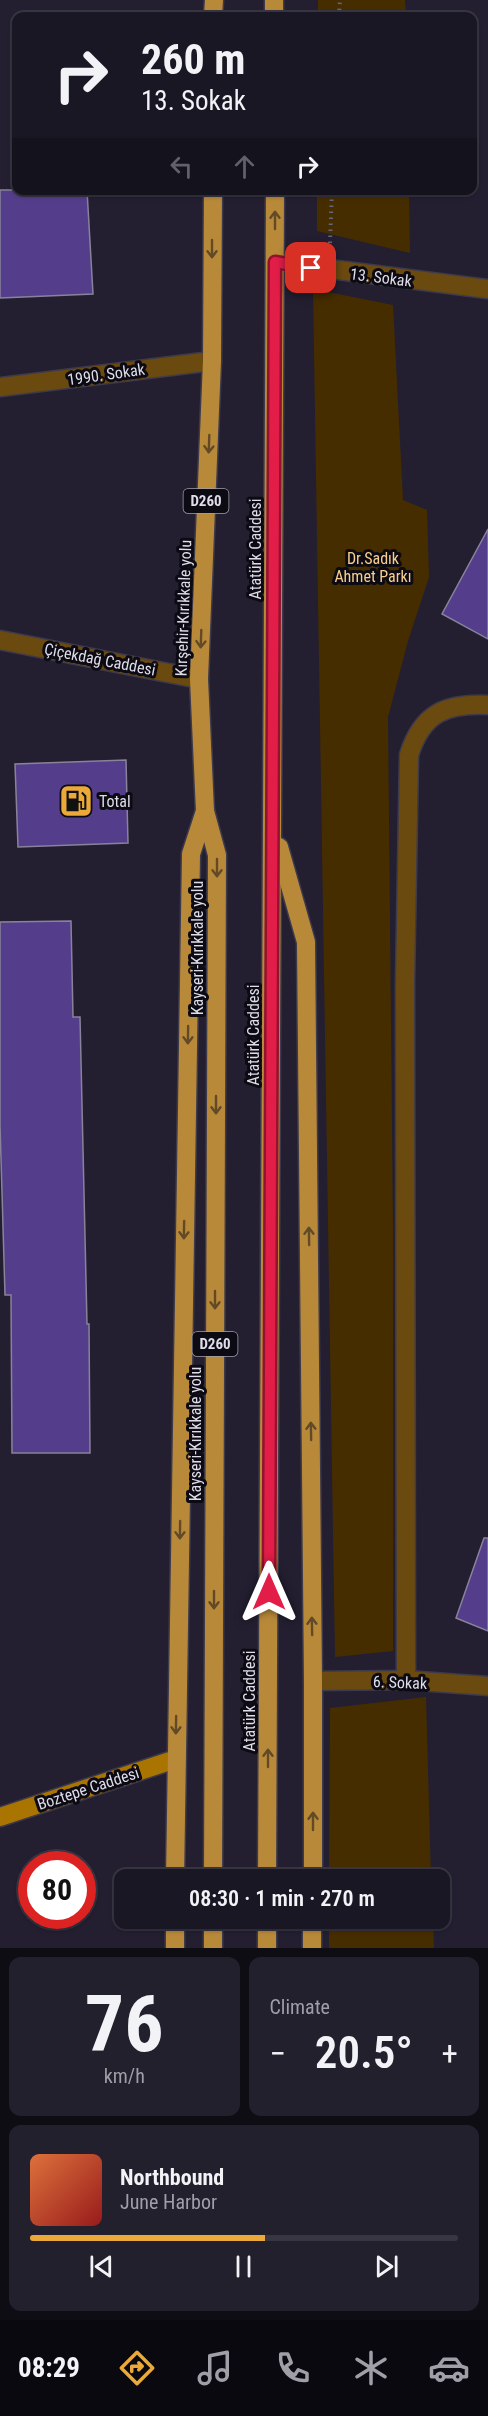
<!DOCTYPE html>
<html lang="en">
<head>
<meta charset="utf-8">
<style>
  :root { --surface:#1a1725; --page:#23202d; --text:#f1f3f6; --muted:#9f9fa7; --line:#383642; --accent:#eba939 }
  body { margin:0; font-family:"Roboto Condensed",sans-serif; background:var(--page); color:var(--text); height:100vh; display:flex; flex-direction:column; font-size:22px; white-space:nowrap }
  * { box-sizing:border-box; margin:0 }
  p { font-size:20px; color:var(--muted) }
  .icon { flex:none; width:33px; height:33px; fill:none; stroke:currentColor; stroke-width:2; stroke-linecap:round; stroke-linejoin:round }
  .map { position:relative; height:1948px; overflow:hidden }
  .details { display:flex; flex-direction:column; gap:9px; padding:9px; background:#0e0d14; flex:1 }
  .details>* { flex:none }
  .banner { position:absolute; left:12px; top:12px; width:465px; height:183px; border-radius:12px; box-shadow:0 2px 4px #0004,0 0 0 2px var(--line); background:#1a1725; color:var(--text); overflow:hidden }
  .speed { position:absolute; left:18px; top:1851px; display:flex; gap:12px; font-size:30px; font-weight:700; text-align:center }
  .speed>* { display:grid; place-content:center; width:78px; height:78px; border-radius:50%; background:var(--surface); box-shadow:0 2px 4px #0004,0 0 0 2px var(--line); line-height:1 }
  .speed .limit { border:9px solid #d22; background:#fff; color:#111 }
  .pin { position:absolute; display:grid; place-items:center; width:51px; height:51px; color:#fff; margin:-26px; border-radius:12px; box-shadow:0 3px 9px #0006 }
  .me { position:absolute; width:66px; margin:-33px; rotate:0deg; stroke-linejoin:round; filter:drop-shadow(0 0 4px #0008) }
  .turn { display:flex; align-items:center; gap:21px; height:126px; padding:0 30px; font-size:27px }
  .turn .icon { width:78px; height:78px; stroke-width:2.5 }
  .turn b { display:block; font-size:42px; line-height:51px }
  .lanes { display:flex; align-items:center; height:57px; padding:0 30px; background:#0003; justify-content:center; gap:30px; direction:ltr }
  .lanes .off { opacity:.35 }
  .big { font-size:45px; font-weight:600; line-height:1.1 }
  .details .widget { flex:1; display:flex; flex-direction:column; justify-content:center; gap:9px; min-width:0; padding:0 21px; border-radius:12px; background:var(--page) }
  .details .dial { align-items:center; gap:0 }
  .dial b { font-size:78px; line-height:1 }
  .song { display:flex; align-items:center; gap:18px }
  .cover { width:72px; height:72px; border-radius:9px; background:linear-gradient(135deg,hsl(20 70% 55%),hsl(0 70% 35%)) }
  .played { height:6px; border-radius:3px; background:linear-gradient(90deg,var(--accent) 55%,var(--line) 55%) }
  .keys { display:flex; justify-content:space-around; direction:ltr }
  .heat { display:flex; justify-content:space-between; align-items:center; font-size:33px; direction:ltr }
  .details .tiles { flex:1; display:grid; gap:9px; grid-template-columns:1fr 1fr }
  .widget:last-child { grid-column:span 2 }
  .trip { position:absolute; left:114px; top:1869px; width:336px; height:60px; border-radius:12px; background:var(--surface); box-shadow:0 2px 4px #0004,0 0 0 2px var(--line); font-weight:600; line-height:60px; text-align:center }
  .tab-bar { display:flex; height:96px; justify-content:space-around; align-items:center; background:#0a090f; color:var(--muted) }
  .tab-bar .icon { width:42px; height:42px }
  .tab-bar .selected { color:var(--accent) }
  .tab-bar b { font-size:27px; color:var(--text) }
  .map>svg:first-child { display:block }
</style>
</head>
<body>
<div class="map">
<svg width="488" height="1948" viewBox="0 0 488 1948">
  <rect width="100%" height="100%" fill="#231f31"/>
  <!-- green -->
  <g fill="#462d00">
    <polygon points="318,0 405,0 406,16 318,16"/>
    <polygon points="317,191 409,191 410,253 317,231"/>
    <polygon points="313,289 393,305 403,500 427,510 429,577 408,641 388,717 393,1230 393,1651 335,1657"/>
    <polygon points="426,1697 431,1879 329,1879 330,1708"/>
    <polygon points="329,1919 433,1919 434,1948 329,1948"/>
  </g>
  <!-- building -->
  <g fill="#543e8c" stroke="#88839a" stroke-width="1.5">
    <polygon points="0,190 87,190 93,294 0,298"/>
    <polygon points="488,529 488,639 442,614"/>
    <polygon points="126,760 128,843 18,847 15,764"/>
    <polygon points="71,921 73,1017 80,1017 87,1324 89,1324 90,1453 12,1453 11,1295 5,1295 0,1125 0,922"/>
    <polygon points="484,1538 488,1538 488,1631 456,1618"/>
  </g>
  <g fill="none" stroke-linecap="round" stroke-linejoin="round">
    <defs>
      <g id="minor">
        <polyline points="275,262 488,289"/>
        <polyline points="0,387 212,361"/>
        <polyline points="0,640 199,679"/>
        <path d="M406,1680L405,982L409,755C422,713 446,703 488,705"/>
        <polyline points="313,1681 406,1680 488,1686"/>
      </g>
      <polyline id="major" points="0,1817 176,1759"/>
      <g id="highway">
        <polyline points="274,0 274,16"/>
        <polyline points="213,16 214,0"/>
        <polyline points="213,190 212,361 199,679 205,811 217,855 213,1880"/>
        <polyline points="279,847 306,942 313,1681 313,1880"/>
        <polyline points="175,1880 191,854 205,811"/>
        <polyline points="267,1880 275,190"/>
        <polyline points="175,1948 175,1918"/>
        <polyline points="213,1948 213,1918"/>
        <polyline points="267,1948 267,1918"/>
        <polyline points="312,1948 312,1918"/>
      </g>
    </defs>
    <!-- minor casing -->
    <use href="#minor" stroke="#3d3a4b" stroke-width="21"/>
    <!-- major casing -->
    <use href="#major" stroke="#3d3a4b" stroke-width="21"/>
    <!-- highway casing -->
    <use href="#highway" stroke="#3d3a4b" stroke-width="21"/>
    <!-- path -->
    <g stroke="#686575" stroke-width="4" stroke-dasharray="1.5 4.5" stroke-linecap="butt">
      <polyline points="339,16 340,0"/>
      <polyline points="330,243 332,190"/>
    </g>
    <!-- minor -->
    <use href="#minor" stroke="#6b4a10" stroke-width="18"/>
    <!-- major -->
    <use href="#major" stroke="#aa7400" stroke-width="18"/>
    <!-- highway -->
    <use href="#highway" stroke="#b9893a" stroke-width="18"/>
  </g>
  <!-- one-way arrows -->
  <defs><path id="oneway-shaft" d="M-6 0H5M1.5-3L5.5 0L1.5 3" fill="none" stroke-width="1.6" stroke-linecap="round" stroke-linejoin="round" transform="scale(1.5)"/></defs>
  <g stroke="#624a26">
    <use href="#oneway-shaft" transform="translate(275 220) rotate(-90)"/>
    <use href="#oneway-shaft" transform="translate(212 249) rotate(90)"/>
    <use href="#oneway-shaft" transform="translate(209 444) rotate(92)"/>
    <use href="#oneway-shaft" transform="translate(201 639) rotate(92)"/>
    <use href="#oneway-shaft" transform="translate(217 868) rotate(90)"/>
    <use href="#oneway-shaft" transform="translate(188 1035) rotate(91)"/>
    <use href="#oneway-shaft" transform="translate(216 1105) rotate(90)"/>
    <use href="#oneway-shaft" transform="translate(184 1230) rotate(91)"/>
    <use href="#oneway-shaft" transform="translate(309 1236) rotate(-91)"/>
    <use href="#oneway-shaft" transform="translate(215 1300) rotate(90)"/>
    <use href="#oneway-shaft" transform="translate(311 1431) rotate(-91)"/>
    <use href="#oneway-shaft" transform="translate(180 1530) rotate(91)"/>
    <use href="#oneway-shaft" transform="translate(214 1600) rotate(90)"/>
    <use href="#oneway-shaft" transform="translate(312 1626) rotate(-91)"/>
    <use href="#oneway-shaft" transform="translate(176 1725) rotate(91)"/>
    <use href="#oneway-shaft" transform="translate(268 1758) rotate(-90)"/>
    <use href="#oneway-shaft" transform="translate(313 1821) rotate(-90)"/>
  </g>
  <g fill="none" stroke-linecap="round" stroke-linejoin="round">
    <defs>
      <polyline id="route" points="269,1592 275,262 311,268"/>
    </defs>
    <!-- route casing -->
    <use href="#route" stroke="#92132f" stroke-width="15"/>
    <!-- route -->
    <use href="#route" stroke="#e11d48" stroke-width="10"/>
  </g>
  <!-- icons -->
  <defs>
    <symbol id="fuel-square" viewBox="-11 -11 22 22"><rect x="-9" y="-9" width="18" height="18" rx="4" fill="#eba939" stroke="#0c0a12"/><path d="M-5.5-6h7V0h2V4h1.3V-2.5L3-4.5l.8-.8L6-3V5H2.5V1h-1V6h-7ZM-4.2-4.7v3.2H.2V-4.7Z" fill="#111"/></symbol>
  </defs>
  <g fill-rule="evenodd">
    <use href="#fuel-square" x="57" y="782" width="38" height="38"/>
  </g>
  <g text-anchor="middle" stroke-width="6" stroke-linejoin="round" paint-order="stroke">
    <!-- shield labels -->
    <g fill="#0c0a12" stroke="#a09ea9" stroke-width="1.5">
      <rect x="183.5" y="489" width="45" height="24" rx="4.5"/>
      <rect x="192.5" y="1332" width="45" height="24" rx="4.5"/>
    </g>
    <g font-size="15" font-weight="bold" fill="#dfddea">
      <text x="206" y="506">D260</text>
      <text x="215" y="1349">D260</text>
    </g>
    <!-- street labels -->
    <g font-size="16" fill="#dfddea" stroke="#0c0a12">
      <text transform="translate(381 277) rotate(7)" y="6">13. Sokak</text>
      <text transform="translate(106 374) rotate(-8)" y="6">1990. Sokak</text>
      <text transform="translate(255 549) rotate(-90)" y="6">Atatürk Caddesi</text>
      <text transform="translate(183 608) rotate(-88)" y="6">Kırşehir-Kırıkkale yolu</text>
      <text transform="translate(100 659) rotate(11)" y="6">Çiçekdağ Caddesi</text>
      <text transform="translate(197 948) rotate(-90)" y="6">Kayseri-Kırıkkale yolu</text>
      <text transform="translate(253 1035) rotate(-90)" y="6">Atatürk Caddesi</text>
      <text transform="translate(195 1434) rotate(-90)" y="6">Kayseri-Kırıkkale yolu</text>
      <text transform="translate(400 1682) rotate(2)" y="6">6. Sokak</text>
      <text transform="translate(249 1701) rotate(-90)" y="6">Atatürk Caddesi</text>
      <text transform="translate(88 1788) rotate(-18)" y="6">Boztepe Caddesi</text>
    </g>
    <!-- park labels -->
    <g font-size="16" fill="#f9ce8f" stroke="#0c0a12">
      <text x="373" y="564">Dr.Sadık<tspan x="373" dy="18">Ahmet Parkı</tspan></text>
    </g>
    <!-- poi labels -->
    <g font-size="16" fill="#dfddea" stroke="#0c0a12" text-anchor="start">
      <text x="99" y="807">Total</text>
    </g>
  </g>
</svg>
<div class="speed"><div class="limit">80</div></div>
<div class="pin" style="left:311px;top:268px;background:#d93025"><svg class="icon" aria-label="arrive" viewBox="0 0 24 24"><path d="M6 21V4h12l-3 4 3 4H6"/></svg></div>
<svg class="me" style="left:269px;top:1592px" viewBox="-20 -20 40 40"><path d="M0-17L14 15 0 8-14 15z" fill="#e11d48" stroke="#fff" stroke-width="4"/></svg>
<div class="trip">08:30 · 1 min · 270 m</div>
<div class="banner">
<div class="turn"><svg class="icon" aria-label="right" viewBox="0 0 24 24"><path d="M7 20v-9h11M14 6l5 5-5 5"/></svg><div><b>260 m</b>13. Sokak</div></div>
<div class="lanes"><svg class="icon off" aria-label="left" viewBox="0 0 24 24"><path d="M17 20v-9H6M10 6l-5 5 5 5"/></svg><svg class="icon off" aria-label="ahead" viewBox="0 0 24 24"><path d="M12 20V5M6 11l6-6 6 6"/></svg><svg class="icon" aria-label="right" viewBox="0 0 24 24"><path d="M7 20v-9h11M14 6l5 5-5 5"/></svg></div>
</div>
</div>
<section class="details">
<div class="tiles">
<div class="widget dial"><b>76</b><p>km/h</p></div>
<div class="widget"><p>Climate</p>
<div class="heat"><a>−</a><b class="big">20.5°</b><a>+</a></div>
</div>
<div class="widget">
<div class="song"><i class="cover"></i><div><b>Northbound</b><p>June Harbor</p></div></div>
<div class="played"></div>
<div class="keys"><svg class="icon" aria-label="previous" viewBox="0 0 24 24"><path d="M18 5L8 12l10 7zM5 5v14"/></svg><svg class="icon" aria-label="pause" viewBox="0 0 24 24"><path d="M8 5v14M16 5v14"/></svg><svg class="icon" aria-label="next" viewBox="0 0 24 24"><path d="M6 5l10 7-10 7zM19 5v14"/></svg></div>
</div>
</div>
</section>
<nav class="tab-bar">
<b>08:29</b>
<svg class="icon selected" aria-label="directions" viewBox="0 0 24 24"><path d="M12 3l9 9-9 9-9-9zM9 14v-3h6M13 9l2 2-2 2"/></svg>
<svg class="icon" aria-label="music" viewBox="0 0 24 24"><path d="M9 18V5l10-2v13"/><circle cx="6" cy="18" r="3"/><circle cx="16" cy="16" r="3"/></svg>
<svg class="icon" aria-label="phone" viewBox="0 0 24 24"><path d="M5 4h4l2 5-3 2q2 4 5 5l2-3 5 2v4C11 20 4 13 5 4z"/></svg>
<svg class="icon" aria-label="climate" viewBox="0 0 24 24"><path d="M12 3v18M4 7l16 10M4 17L20 7"/></svg>
<svg class="icon" aria-label="car" viewBox="0 0 24 24"><path d="M5 17H2v-5l4-1 3-4h7l3 4 3 1v5h-3M9 17h6M6 11h13"/><circle cx="7" cy="17" r="2"/><circle cx="17" cy="17" r="2"/></svg>
</nav>
</body>
</html>
